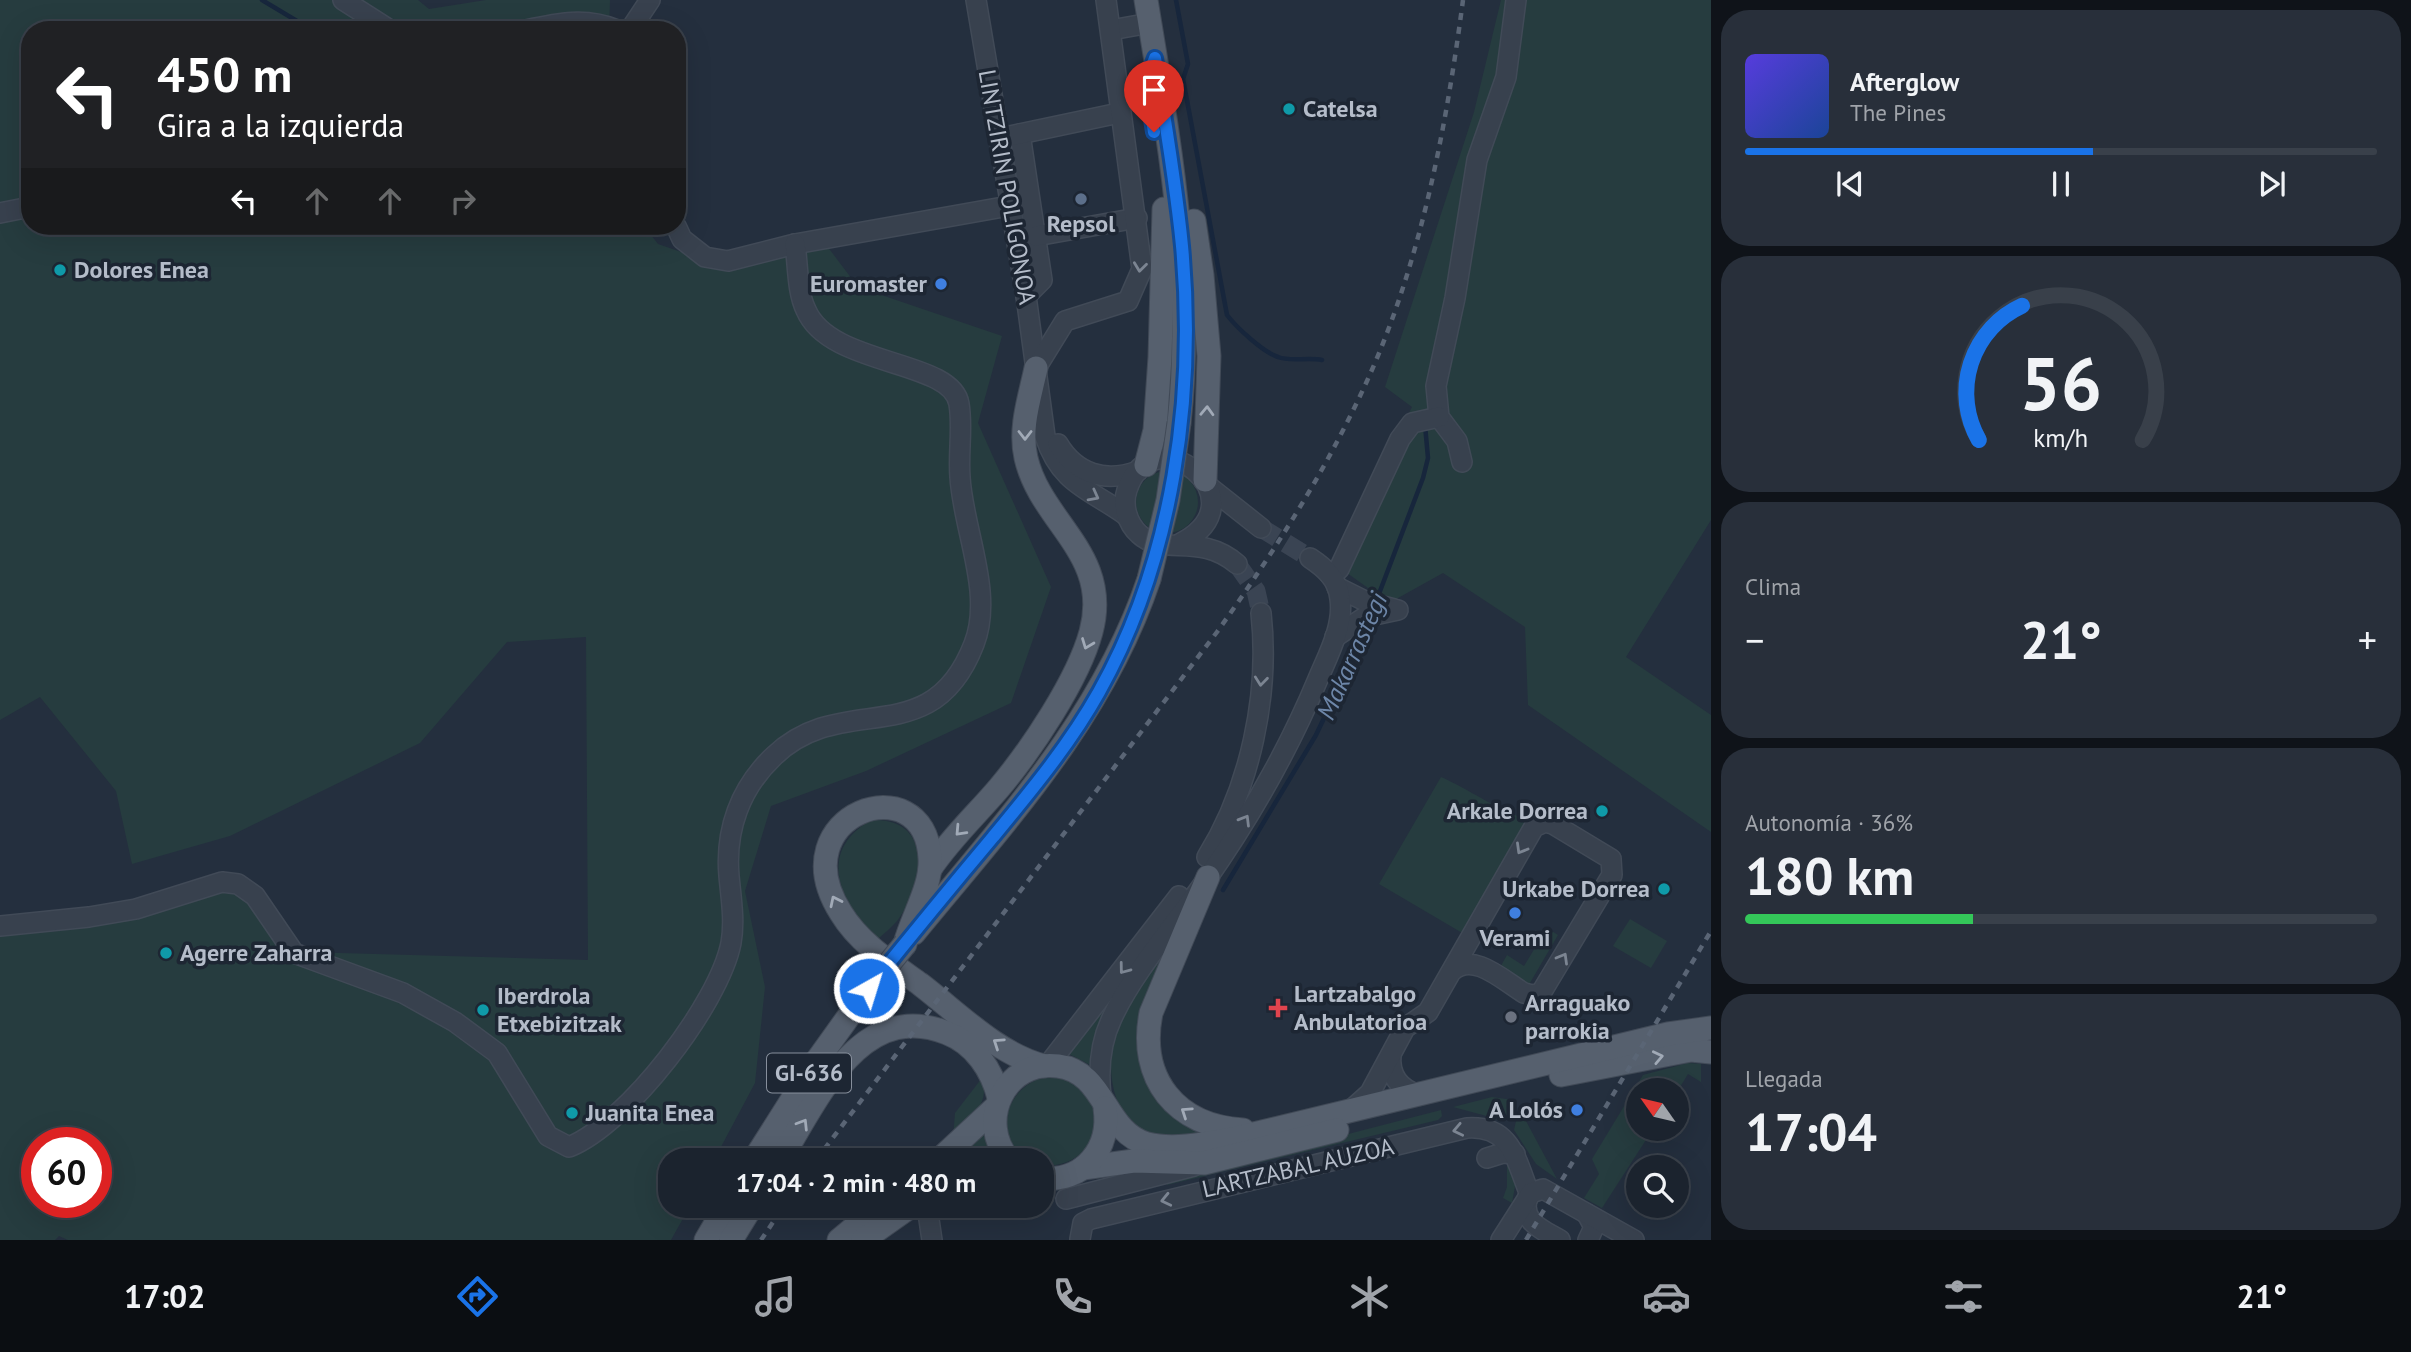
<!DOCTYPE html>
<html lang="es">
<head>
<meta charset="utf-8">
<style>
  :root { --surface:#1b232e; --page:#282f3a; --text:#f1f3f6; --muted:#a0a4aa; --line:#39404a; --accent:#1a73e8 }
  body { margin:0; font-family:"PT Sans",sans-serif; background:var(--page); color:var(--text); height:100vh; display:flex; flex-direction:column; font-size:26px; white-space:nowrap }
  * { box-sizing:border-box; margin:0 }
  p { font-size:23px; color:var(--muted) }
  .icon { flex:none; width:38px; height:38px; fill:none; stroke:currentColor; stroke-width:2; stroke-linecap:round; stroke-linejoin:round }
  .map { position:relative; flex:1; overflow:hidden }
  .side { display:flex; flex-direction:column; gap:10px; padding:10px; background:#0f1319; width:700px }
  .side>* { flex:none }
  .top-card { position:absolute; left:21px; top:21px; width:665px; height:214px; border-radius:28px; box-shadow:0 7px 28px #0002,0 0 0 2px var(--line); background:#202124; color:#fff; overflow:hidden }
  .needle { width:46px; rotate:304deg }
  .buttons { position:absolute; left:1626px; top:1078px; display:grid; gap:14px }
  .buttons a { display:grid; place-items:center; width:63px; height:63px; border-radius:50%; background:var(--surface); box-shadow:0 7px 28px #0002,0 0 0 2px var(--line); font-size:35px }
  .speed { position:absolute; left:21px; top:1127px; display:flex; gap:14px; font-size:35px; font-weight:700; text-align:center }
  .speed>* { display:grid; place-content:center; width:91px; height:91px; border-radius:50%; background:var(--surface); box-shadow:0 7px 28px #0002,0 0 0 2px var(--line); line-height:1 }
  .speed .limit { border:10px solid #d22; background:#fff; color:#111 }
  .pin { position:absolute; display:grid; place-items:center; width:60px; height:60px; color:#fff; margin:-72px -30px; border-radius:50% 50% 50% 0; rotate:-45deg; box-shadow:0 0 7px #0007 }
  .pin .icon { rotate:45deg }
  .me { position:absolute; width:77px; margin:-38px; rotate:39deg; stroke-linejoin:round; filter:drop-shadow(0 0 5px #0008) }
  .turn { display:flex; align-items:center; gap:24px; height:147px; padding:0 21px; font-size:32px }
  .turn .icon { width:91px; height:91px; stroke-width:2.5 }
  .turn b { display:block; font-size:49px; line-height:60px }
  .lanes { display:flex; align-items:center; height:66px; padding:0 21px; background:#0003; justify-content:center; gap:35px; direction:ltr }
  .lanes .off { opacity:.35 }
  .big { font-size:52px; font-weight:600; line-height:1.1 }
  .side .card { flex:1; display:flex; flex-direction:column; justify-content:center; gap:10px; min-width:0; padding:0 24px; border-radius:28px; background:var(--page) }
  .side .dial { align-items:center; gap:0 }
  .dial svg { height:182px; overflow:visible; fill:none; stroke:var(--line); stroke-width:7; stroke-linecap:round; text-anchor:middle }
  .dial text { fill:var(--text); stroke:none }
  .song { display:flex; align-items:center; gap:21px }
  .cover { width:84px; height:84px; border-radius:10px; background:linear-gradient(135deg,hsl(250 70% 55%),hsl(220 70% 35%)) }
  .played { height:7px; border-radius:4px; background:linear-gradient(90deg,var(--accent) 55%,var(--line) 55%) }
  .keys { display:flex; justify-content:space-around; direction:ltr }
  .heat { display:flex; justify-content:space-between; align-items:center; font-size:38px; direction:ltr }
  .charge { height:10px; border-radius:5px; background:linear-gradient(90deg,#34c759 36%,var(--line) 0) }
  .trip { position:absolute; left:658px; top:1148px; width:396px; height:70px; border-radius:28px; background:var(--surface); box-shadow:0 7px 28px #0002,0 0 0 2px var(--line); font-weight:600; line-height:70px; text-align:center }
  .tab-bar { display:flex; height:112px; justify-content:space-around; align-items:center; background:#0b0e12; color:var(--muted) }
  .tab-bar .icon { width:49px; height:49px }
  .tab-bar .selected { color:var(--accent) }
  .tab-bar b { font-size:32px; color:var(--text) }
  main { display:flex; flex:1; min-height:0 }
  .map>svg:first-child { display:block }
</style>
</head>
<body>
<main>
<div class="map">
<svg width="1711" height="1240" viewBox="0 0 1711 1240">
  <rect width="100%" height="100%" fill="#242f3e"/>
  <!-- green -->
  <g fill="#263c3f" fill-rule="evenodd">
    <path d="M0,0H418L429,9L486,0H610L609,30H30V226H644L658,244L730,269L827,246L858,287L1002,336L978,423L1051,587L1011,703L866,771L771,806L745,891L765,987L755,1083L714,1160H670V1206H690L671,1240H68L59,1236L55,1240H0V934L59,931L257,884L304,952L588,960L586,637L507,642L420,743L230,836L132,864L116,791L40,697L0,720ZM37,1143H96V1202H37Z"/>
    <polygon points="1501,0 1711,0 1711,520 1626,657 1711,715 1711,832 1528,705 1525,627 1443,573 1389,603 1333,563 1412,407 1385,387 1474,112"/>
    <circle cx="1167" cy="502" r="31"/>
    <path d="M1441,777C1467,788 1510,818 1533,820L1464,934L1379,884Z"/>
    <path d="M871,820C934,817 925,885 897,921C891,928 883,934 877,940C841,902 815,853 871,820Z"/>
    <polygon points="1630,919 1667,941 1651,968 1613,946"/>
    <polygon points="1547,928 1558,935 1527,988 1498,971 1507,955 1524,966"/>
    <path d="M1170,944L1142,1059L1211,1132C1192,1135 1173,1139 1153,1135C1110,1127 1103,1057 1118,1025C1131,996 1152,970 1170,944Z"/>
    <polygon points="1129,976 1094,1067 1069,1054"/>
    <polygon points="1688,1063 1701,1064 1701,1082 1688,1074 1677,1092 1638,1090 1638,1129 1653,1129 1602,1208 1584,1198 1599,1174 1592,1159 1643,1075"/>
    <path d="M1053,1075C1115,1088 1107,1167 1043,1166L1041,1160C992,1160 994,1084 1053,1075Z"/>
    <path d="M982,1078C991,1104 969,1121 953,1139L955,1113Z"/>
    <polygon points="1492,1097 1513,1100 1507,1115 1494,1118 1453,1107"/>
    <polygon points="1519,1108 1557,1179 1536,1164 1514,1130"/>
    <polygon points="1441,1110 1442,1116 1438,1120 1167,1185 1166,1181"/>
    <polygon points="984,1130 997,1158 955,1160"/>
    <polygon points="1507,1160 1516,1181 1512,1203 1503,1198 1507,1187"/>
  </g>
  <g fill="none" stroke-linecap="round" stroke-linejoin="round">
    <!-- stream -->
    <g stroke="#17263c" stroke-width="4.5">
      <polyline points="262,0 312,30"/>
      <path d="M1176,0L1188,64L1183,79L1227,315C1237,328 1263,352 1278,357C1290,362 1308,357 1322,360"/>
      <polyline points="1377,599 1423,478 1428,458 1425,425"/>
      <polyline points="1223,890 1316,735 1370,621"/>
    </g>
    <!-- minor-tunnel -->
    <g stroke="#3a4453" stroke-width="19" stroke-dasharray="19 10" stroke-linecap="butt">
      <polyline points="1261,528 1310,558"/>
      <polyline points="1237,564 1256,591 1261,613"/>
    </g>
    <defs>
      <g id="minor">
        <polyline points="343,0 390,30"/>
        <path d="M976,0L1026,296L1045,436C1061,485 1090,489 1127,516"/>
        <path d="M526,30C558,23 586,17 617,30"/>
        <polyline points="630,30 650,0"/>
        <polyline points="1111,30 1150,23"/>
        <polyline points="1020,134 1042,280 1026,296"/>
        <polyline points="1010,136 1119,113"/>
        <polyline points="0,213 30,207"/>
        <polyline points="676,226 682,239 705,257 728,261 795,244 1009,206"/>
        <polyline points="1036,236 1137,218"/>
        <polyline points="1036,368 1065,321 1128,301 1142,269 1106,0"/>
        <path d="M1058,444C1076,474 1105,483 1138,471"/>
        <polyline points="1462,462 1457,441 1439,417 1436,386 1455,298 1477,160 1506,77 1516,0"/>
        <polyline points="1208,486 1261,528"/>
        <path d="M1181,543C1265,499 1152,412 1127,490C1122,505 1127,523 1139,534C1163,557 1200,532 1237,564"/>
        <polyline points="1330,575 1339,569 1400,439 1412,423 1439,417"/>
        <polyline points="1337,587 1367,602 1394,609"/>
        <polyline points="1335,637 1365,617 1398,610"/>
        <path d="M1207,857C1250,788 1270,695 1261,613"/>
        <path d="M0,926L89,917L136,909L222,882L238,884L255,896L294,953L403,993L455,1022L497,1053L548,1136L569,1147C627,1124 719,1004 731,943C735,921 731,898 729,876C725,830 740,788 774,756C844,689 931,755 974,644C994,593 963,530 960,477C958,452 963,428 959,404C952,359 830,367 806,310C797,292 798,265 795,244"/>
        <path d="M1391,1055C1389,1075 1399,1089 1419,1095"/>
        <polyline points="1048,1065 1179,896"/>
        <path d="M1101,1096C1098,1069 1100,1043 1112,1018C1132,974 1175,924 1204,883C1249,819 1288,751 1318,679C1328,655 1344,626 1340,599C1338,579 1325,568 1310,558"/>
        <path d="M1351,1110L1370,1093L1405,1028L1428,1012L1534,827L1545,822L1553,824L1611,859L1612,875L1541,993L1532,995L1524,993C1504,981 1473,951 1452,971"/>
        <polyline points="1487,1158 1503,1153 1515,1154"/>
        <path d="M1528,1197C1519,1221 1543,1230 1560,1240"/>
        <polyline points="1066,1199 1194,1166"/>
        <polyline points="927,1206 932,1240"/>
        <polyline points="1587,1214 1594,1227 1588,1240"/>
        <path d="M1080,1239L1083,1223L1091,1219L1467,1128C1512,1125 1516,1161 1530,1195"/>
        <polyline points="1501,1240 1531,1193 1543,1189 1634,1240"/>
      </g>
      <g id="major">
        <path d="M1146,0C1169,141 1195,280 1179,423"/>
        <polyline points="1194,221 1202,275 1209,356 1205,480"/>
        <polyline points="1146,465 1155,430 1160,357 1164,209"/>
        <path d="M930,869C950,839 976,815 999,788C1031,750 1078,680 1091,632C1112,554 1041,523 1026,458C1019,428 1030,397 1036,368"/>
        <path d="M1208,877L1151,1013C1138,1079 1176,1126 1243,1130"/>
        <path d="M914,933C1005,822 1103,717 1149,579"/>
        <path d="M905,944C912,917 932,886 930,858C925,763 778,814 841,913C859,943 892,964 920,984C958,1013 997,1054 1044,1066"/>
        <polyline points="1561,1075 1691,1050 1711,1052"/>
        <polyline points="754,1160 816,1062 869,988"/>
        <path d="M780,1160C817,1101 860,998 947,1033C975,1044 992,1070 999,1098"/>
        <polyline points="939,1160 995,1108"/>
        <path d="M1009,1160C976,1121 1005,1059 1058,1066C1106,1072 1103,1131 1147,1144C1175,1151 1209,1143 1237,1138L1668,1034L1711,1028"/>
        <polyline points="1083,1168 1134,1161 1204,1163 1337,1130"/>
        <path d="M1041,1178C1084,1183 1111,1148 1105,1108"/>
        <polyline points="706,1240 726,1206"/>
        <polyline points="731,1240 752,1206"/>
        <polyline points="839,1240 880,1206"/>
        <polyline points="863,1240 911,1206"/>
      </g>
    </defs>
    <!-- minor casing -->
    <use href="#minor" stroke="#414a57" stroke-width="22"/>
    <!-- major casing -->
    <use href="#major" stroke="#414a57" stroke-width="25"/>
    <!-- minor -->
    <use href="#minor" stroke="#38414e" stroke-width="19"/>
    <!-- major -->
    <use href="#major" stroke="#56606e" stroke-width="23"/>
    <!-- rail -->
    <g stroke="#5a6575" stroke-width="4.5" stroke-dasharray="7 7" stroke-linecap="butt">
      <path d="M816,1160L1217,632C1274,552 1326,471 1367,381C1421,262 1446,129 1463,0"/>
      <polyline points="761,1240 784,1206"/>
      <polyline points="1526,1240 1711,931"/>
    </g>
    <defs>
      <g id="major-bridge">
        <polyline points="1149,579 1168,500 1179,423"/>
        <polyline points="869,988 905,944"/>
      </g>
    </defs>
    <!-- major-bridge casing -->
    <use href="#major-bridge" stroke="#414a57" stroke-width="25" stroke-linecap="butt"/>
    <!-- major-bridge -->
    <use href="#major-bridge" stroke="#56606e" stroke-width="23"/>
  </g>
  <!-- one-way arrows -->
  <defs><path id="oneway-chevron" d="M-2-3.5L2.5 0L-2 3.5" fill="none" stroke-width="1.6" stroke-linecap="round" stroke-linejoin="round" transform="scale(1.75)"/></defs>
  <g stroke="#7c8592">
    <use href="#oneway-chevron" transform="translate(1140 267) rotate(97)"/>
    <use href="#oneway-chevron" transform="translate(1094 496) rotate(28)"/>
    <use href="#oneway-chevron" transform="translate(1261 681) rotate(96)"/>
    <use href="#oneway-chevron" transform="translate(1245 820) rotate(-59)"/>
    <use href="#oneway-chevron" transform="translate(1521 849) rotate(120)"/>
    <use href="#oneway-chevron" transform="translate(1563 958) rotate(-60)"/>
    <use href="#oneway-chevron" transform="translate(1124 969) rotate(127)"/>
    <use href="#oneway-chevron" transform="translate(1458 1130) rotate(168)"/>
    <use href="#oneway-chevron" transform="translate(1166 1200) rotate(167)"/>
  </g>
  <g stroke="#a1aab7">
    <use href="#oneway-chevron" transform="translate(1207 411) rotate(-88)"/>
    <use href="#oneway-chevron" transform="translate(1025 435) rotate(90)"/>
    <use href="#oneway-chevron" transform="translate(1087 644) rotate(111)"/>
    <use href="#oneway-chevron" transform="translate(960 831) rotate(133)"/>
    <use href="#oneway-chevron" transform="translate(835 901) rotate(-116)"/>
    <use href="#oneway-chevron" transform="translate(998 1043) rotate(-146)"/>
    <use href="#oneway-chevron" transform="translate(1658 1057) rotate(-12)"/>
    <use href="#oneway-chevron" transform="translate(1186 1112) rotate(-146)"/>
    <use href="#oneway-chevron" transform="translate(803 1124) rotate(-58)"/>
  </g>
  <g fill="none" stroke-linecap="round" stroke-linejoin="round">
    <defs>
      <path id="route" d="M869,988C910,937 951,887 993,837C1031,791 1070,744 1099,692C1173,560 1196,396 1182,246C1176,184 1165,120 1155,58L1146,82L1154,132"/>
    </defs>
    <!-- route casing -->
    <use href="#route" stroke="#114b97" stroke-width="18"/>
    <!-- route -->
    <use href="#route" stroke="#1a73e8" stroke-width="12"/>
  </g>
  <!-- markers -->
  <g fill="#0f9aa8" stroke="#1d2633" stroke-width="2.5">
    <circle cx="1289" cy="109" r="7"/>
    <circle cx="60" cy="270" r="7"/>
    <circle cx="1602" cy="811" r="7"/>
    <circle cx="1664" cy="889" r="7"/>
    <circle cx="166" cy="953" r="7"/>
    <circle cx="483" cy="1010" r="7"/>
    <circle cx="572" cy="1113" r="7"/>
  </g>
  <circle fill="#5c6f8a" stroke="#1d2633" stroke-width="2.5" cx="1081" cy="199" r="7"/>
  <g fill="#3f7fe0" stroke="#1d2633" stroke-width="2.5">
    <circle cx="941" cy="284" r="7"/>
    <circle cx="1515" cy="913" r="7"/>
    <circle cx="1577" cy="1110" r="7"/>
  </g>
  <path fill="#e0444e" stroke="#1d2633" stroke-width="2.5" d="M1274.5 997.5h7v7h7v7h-7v7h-7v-7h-7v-7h7z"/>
  <circle fill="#6b7280" stroke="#1d2633" stroke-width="2.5" cx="1511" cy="1017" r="7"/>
  <g text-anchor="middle" stroke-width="7" stroke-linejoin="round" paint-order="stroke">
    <!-- shield labels -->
    <rect fill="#1d2633" stroke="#878f9c" stroke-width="2" x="767" y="1053.5" width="84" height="39" rx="5"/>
    <g font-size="23" font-weight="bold" fill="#b4bcc9">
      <text x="809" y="1081">GI-636</text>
    </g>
    <!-- poi labels -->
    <g font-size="24" font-weight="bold" fill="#b4bcc9" stroke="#1d2633" text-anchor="start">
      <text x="1303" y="117">Catelsa</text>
      <text x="1081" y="232" text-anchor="middle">Repsol</text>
      <text x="74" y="278">Dolores Enea</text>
      <text x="927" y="292" text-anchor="end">Euromaster</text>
      <text x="1588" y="819" text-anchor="end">Arkale Dorrea</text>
      <text x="1650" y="897" text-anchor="end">Urkabe Dorrea</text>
      <text x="1515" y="946" text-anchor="middle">Verami</text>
      <text x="180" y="961">Agerre Zaharra</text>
      <text x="1294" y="1002">Lartzabalgo<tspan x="1294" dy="28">Anbulatorioa</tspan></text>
      <text x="497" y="1004">Iberdrola<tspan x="497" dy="28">Etxebizitzak</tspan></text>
      <text x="1525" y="1011">Arraguako<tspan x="1525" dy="28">parrokia</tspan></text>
      <text x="1563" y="1118" text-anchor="end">A Lolós</text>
      <text x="586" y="1121">Juanita Enea</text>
    </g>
    <!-- street labels -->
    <g font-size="24" fill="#b4bcc9" stroke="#1d2633">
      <text transform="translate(1007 187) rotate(80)" y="8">LINTZIRIN POLIGONOA</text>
      <text transform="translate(1298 1168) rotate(-13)" y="8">LARTZABAL AUZOA</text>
    </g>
    <!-- water labels -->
    <g font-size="26" font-style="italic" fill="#6d86a8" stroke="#1d2633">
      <text transform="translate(1352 656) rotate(-66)" y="9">Makarrastegi</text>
    </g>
  </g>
</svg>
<div class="buttons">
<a><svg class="needle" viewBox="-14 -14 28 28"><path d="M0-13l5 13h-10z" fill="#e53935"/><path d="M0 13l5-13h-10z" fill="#a0a4aa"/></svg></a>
<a><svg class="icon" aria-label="search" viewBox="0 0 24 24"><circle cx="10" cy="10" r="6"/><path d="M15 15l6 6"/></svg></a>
</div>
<div class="speed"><div class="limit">60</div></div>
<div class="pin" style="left:1154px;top:132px;background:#d93025"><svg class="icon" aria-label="arrive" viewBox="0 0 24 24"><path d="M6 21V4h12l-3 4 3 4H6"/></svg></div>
<svg class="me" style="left:869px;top:988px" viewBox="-20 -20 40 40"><circle r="17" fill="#1a73e8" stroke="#fff" stroke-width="3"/><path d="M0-11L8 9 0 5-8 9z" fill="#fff"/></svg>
<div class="trip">17:04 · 2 min · 480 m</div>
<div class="top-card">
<div class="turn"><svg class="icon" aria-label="left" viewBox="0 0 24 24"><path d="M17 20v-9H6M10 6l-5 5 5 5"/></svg><div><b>450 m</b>Gira a la izquierda</div></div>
<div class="lanes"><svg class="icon" aria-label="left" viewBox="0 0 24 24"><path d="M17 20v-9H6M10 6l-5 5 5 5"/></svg><svg class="icon off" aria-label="ahead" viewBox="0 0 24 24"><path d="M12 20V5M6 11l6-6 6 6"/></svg><svg class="icon off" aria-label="ahead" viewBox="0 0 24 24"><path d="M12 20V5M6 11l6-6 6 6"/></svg><svg class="icon off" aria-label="right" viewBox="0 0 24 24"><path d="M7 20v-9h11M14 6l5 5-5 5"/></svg></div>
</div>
</div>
<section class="side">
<div class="card">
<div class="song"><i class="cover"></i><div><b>Afterglow</b><p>The Pines</p></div></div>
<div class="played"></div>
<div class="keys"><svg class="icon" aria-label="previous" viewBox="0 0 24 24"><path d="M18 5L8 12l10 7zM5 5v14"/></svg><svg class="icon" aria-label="pause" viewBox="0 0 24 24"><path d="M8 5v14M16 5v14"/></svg><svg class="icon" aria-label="next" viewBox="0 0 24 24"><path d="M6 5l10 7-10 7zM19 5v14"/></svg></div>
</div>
<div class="card dial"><svg viewBox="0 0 100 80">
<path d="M14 69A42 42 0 1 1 86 69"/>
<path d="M14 69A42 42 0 0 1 33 10" stroke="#1a73e8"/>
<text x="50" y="56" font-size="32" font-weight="700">56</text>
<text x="50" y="72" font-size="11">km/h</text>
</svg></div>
<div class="card"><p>Clima</p>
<div class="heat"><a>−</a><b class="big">21°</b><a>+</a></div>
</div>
<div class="card"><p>Autonomía · 36%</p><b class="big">180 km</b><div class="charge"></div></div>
<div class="card"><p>Llegada</p><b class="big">17:04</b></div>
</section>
</main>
<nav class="tab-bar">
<b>17:02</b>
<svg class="icon selected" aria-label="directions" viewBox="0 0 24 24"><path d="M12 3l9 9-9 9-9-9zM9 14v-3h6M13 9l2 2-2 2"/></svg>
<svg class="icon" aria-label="music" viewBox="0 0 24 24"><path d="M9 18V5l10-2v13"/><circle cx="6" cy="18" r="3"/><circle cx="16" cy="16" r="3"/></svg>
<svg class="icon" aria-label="phone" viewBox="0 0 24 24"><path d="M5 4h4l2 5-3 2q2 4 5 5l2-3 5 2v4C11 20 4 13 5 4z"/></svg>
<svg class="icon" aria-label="climate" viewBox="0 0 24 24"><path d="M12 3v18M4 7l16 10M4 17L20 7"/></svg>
<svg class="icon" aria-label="car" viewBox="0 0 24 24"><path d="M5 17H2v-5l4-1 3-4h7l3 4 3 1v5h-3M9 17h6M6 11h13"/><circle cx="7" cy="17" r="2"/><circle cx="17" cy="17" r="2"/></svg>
<svg class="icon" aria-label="filters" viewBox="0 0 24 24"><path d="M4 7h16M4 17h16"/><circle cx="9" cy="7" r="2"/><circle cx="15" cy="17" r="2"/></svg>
<b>21°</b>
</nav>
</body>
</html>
